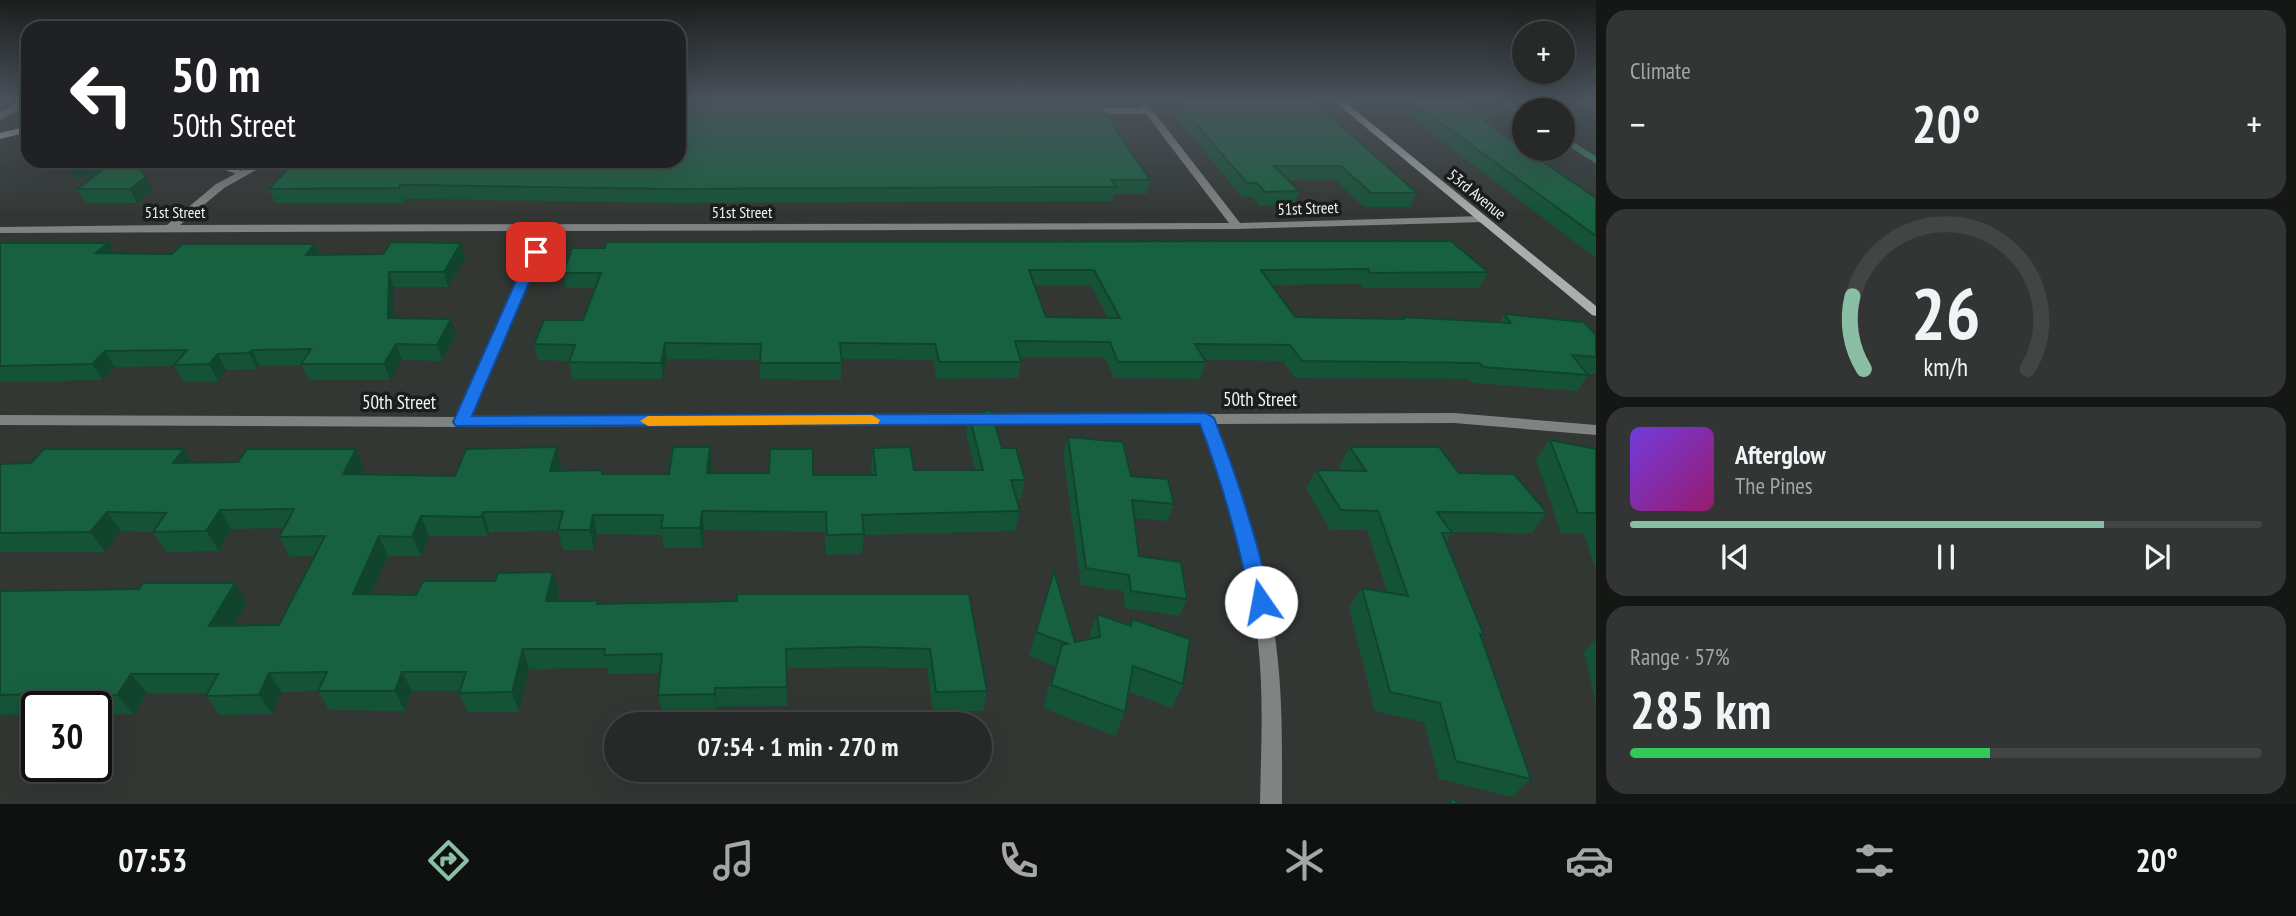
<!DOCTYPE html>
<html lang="en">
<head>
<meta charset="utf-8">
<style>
  :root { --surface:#262927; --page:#323533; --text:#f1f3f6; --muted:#a4a6a7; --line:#424544; --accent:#8abfa5 }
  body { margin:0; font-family:"PT Sans Narrow",sans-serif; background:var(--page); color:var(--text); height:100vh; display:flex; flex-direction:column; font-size:26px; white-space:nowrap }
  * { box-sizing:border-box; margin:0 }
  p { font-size:23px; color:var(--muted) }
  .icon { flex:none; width:38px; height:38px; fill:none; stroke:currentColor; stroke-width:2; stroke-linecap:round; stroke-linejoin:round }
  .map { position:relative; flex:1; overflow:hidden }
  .sheet { display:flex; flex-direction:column; gap:10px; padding:10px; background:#151715; width:700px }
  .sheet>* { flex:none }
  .guide { position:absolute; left:21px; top:21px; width:665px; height:147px; border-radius:21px; box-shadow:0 7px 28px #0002,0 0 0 2px var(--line); background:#202124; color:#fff; overflow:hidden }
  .fabs { position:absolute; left:1512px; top:21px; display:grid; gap:14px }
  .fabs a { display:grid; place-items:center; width:63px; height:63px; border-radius:50%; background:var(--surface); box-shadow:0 7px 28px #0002,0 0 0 2px var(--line); font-size:35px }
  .speed { position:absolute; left:21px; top:691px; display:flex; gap:14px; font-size:35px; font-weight:700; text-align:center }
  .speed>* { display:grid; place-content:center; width:91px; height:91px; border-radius:50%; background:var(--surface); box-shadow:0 7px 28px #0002,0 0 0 2px var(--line); line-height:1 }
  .speed .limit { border:4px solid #111; border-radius:10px; background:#fff; color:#111 }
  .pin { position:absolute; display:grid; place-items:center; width:60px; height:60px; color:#fff; margin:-30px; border-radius:14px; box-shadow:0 4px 10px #0006 }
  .me { position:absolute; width:77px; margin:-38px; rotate:348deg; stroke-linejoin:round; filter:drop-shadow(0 0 5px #0008) }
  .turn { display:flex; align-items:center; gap:24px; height:147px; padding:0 35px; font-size:32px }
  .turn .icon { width:91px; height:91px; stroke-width:2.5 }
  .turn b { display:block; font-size:49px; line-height:60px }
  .big { font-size:52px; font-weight:700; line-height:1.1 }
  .sheet .tile { flex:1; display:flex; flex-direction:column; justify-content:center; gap:10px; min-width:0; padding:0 24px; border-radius:21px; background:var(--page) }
  .sheet .dial { align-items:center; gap:0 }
  .dial svg { height:182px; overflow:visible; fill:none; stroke:var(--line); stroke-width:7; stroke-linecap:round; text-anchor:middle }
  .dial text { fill:var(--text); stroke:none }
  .song { display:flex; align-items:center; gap:21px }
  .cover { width:84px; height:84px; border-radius:10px; background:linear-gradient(135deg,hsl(260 70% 55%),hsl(320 70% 35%)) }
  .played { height:7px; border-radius:4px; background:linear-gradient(90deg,var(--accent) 75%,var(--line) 75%) }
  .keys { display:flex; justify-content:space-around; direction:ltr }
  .heat { display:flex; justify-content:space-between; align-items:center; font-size:38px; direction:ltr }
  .charge { height:10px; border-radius:5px; background:linear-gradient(90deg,#34c759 57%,var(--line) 0) }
  .trip { position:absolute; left:604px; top:712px; width:388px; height:70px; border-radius:35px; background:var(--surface); box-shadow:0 7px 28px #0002,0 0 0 2px var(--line); font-weight:700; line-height:70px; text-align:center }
  .tabs { display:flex; height:112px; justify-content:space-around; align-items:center; background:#0f1010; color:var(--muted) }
  .tabs .icon { width:49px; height:49px }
  .tabs .on { color:var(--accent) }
  .tabs b { font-size:32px; color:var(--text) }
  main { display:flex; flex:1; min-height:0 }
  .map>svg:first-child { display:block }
</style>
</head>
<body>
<main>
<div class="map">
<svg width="1596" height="804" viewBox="0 0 1596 804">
  <rect width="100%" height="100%" fill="#333734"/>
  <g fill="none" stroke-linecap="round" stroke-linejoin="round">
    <!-- stream -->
    <g stroke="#3b805d" stroke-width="6">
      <polyline points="1502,101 1524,115"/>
      <polyline points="1563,139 1596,160"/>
    </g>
    <!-- lane -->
    <g fill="#818382" fill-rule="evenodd">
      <polygon points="21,101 28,101 28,104 0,120 0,113"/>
      <polygon points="200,161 215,161 247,173 239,175"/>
    </g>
    <!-- street -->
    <path fill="#818382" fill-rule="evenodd" d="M1141,103H1147L1240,223L1484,216L1489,219L1484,222L1237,229L550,231L471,417L1454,413L1596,425V435L1454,423L1215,424C1243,495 1267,568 1276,644C1283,697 1282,751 1282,804H1260C1261,750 1264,696 1258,642C1249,567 1227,495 1201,424L462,427L0,425V415L457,417L540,231L0,233V227L167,225L216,184L260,161H272L224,188L180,225L1229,223L1146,114H1086L1082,111L1086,108H1142Z"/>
    <!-- secondary -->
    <g fill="#abaeac" fill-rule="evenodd">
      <polygon points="1334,101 1344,101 1596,306 1596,316 1592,315"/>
      <polygon points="28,126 28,132 0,139 0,133"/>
    </g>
  </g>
  <!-- wall -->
  <g fill="#155337" fill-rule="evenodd">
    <polygon points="679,101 1090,101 1090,104 1150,180 1146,194 1114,194 1112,201 675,203 421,199 404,199 404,203 275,203 269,189 308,165 296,161 679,161"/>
    <polygon points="1162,101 1313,101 1417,193 1410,207 1364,207 1335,180 1288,180 1299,191 1294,205 1259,206 1252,197 1242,197"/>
    <polygon points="1389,101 1464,101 1492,121 1490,125 1501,133 1596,198 1596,258"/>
    <polygon points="1578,101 1596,101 1596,109 1590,109"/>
    <polygon points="62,161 133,161 153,191 137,203 85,203 77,189 98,174 75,180"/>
    <polygon points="0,243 108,243 114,253 172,254 315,244 320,255 466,258 448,287 394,287 394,318 456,334 442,361 402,360 390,380 309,380 302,365 260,366 257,369 226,370 218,381 183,381 174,366 115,367 103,380 0,382"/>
    <path d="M572,248L1488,272L1479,288H1363L1360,284L1272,285L1295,317L1401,319L1403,317L1499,323L1504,314L1596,335V374H1587L1588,375L1577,391L1473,383L1469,379L1295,378L1283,361L1204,360L1206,362L1200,379L1114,378L1105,358L1050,357H1020L1021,362L1018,378L937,379L933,360L869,359H842L841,380L760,379V360L667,359L663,379H572L569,362V361L538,360L534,344L583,320L595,288H566L563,273ZM1035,285H1091L1108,318L1046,317Z"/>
    <polygon points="969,415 1002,448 1025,480 1021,499 1017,500 1020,511 1015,531 864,535 862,554 826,555 825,532 704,530 702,548 664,548 662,535 597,534 594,550 563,550 558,531 489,532 488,536 429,536 421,556 388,556 371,594 416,595 495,581 553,572 559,592 557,601 598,604 969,594 987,691 983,711 933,711 927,668 863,667 787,668 787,706 717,707 717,713 662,714 658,695 661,673 609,674 607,668 529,669 519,712 468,712 459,693 460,691 412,691 405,711 329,710 318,691 282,692 272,714 220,715 206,696 207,693 147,693 134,714 96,715 96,707 37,707 37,714 0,715 0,591 247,602 234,625 279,625 314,556 290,557 279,537 283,528 231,529 219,551 166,552 153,532 121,531 105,552 0,552 0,464 31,463 184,449 192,462 238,462 356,449 364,469 362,474 455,476 557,447 561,467 560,470 603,474 669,474 710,447 712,467 711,473 813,475 872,475 871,467 873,448 914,470 975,470 966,434"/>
    <polygon points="1068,437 1131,476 1174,504 1167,521 1134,518 1139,556 1187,599 1179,616 1125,608 1123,591 1081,585 1063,454"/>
    <polygon points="1550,440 1596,449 1596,571 1584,534 1561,533 1536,459"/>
    <polygon points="1350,447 1459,473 1547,513 1532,533 1451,532 1452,533 1446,542 1484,635 1482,638 1531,779 1512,797 1439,779 1424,722 1375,711 1349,607 1362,588 1387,592 1367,530 1330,530 1306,489 1316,470 1342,470 1339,466"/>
    <polygon points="1054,571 1075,642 1088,640 1097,614 1129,625 1132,619 1183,684 1172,708 1129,692 1125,712 1115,736 1043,708 1055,666 1029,656"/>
    <polygon points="1596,639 1596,704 1584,652"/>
  </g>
  <!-- shaded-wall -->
  <g fill="#11442d">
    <polygon points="64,161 130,161 132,164 75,180"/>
    <polygon points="146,177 153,191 137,203 130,189"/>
    <polygon points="108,243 117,258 96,253"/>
    <polygon points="461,243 466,258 448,287 444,272"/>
    <polygon points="315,244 321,258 306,255"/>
    <polygon points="389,272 394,287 394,334 388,318"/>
    <polygon points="451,319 456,334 442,361 437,345"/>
    <polygon points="665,343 667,359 663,379 661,363"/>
    <polygon points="396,344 402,360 390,380 384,364"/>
    <polygon points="252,350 260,366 257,369 249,353"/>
    <polygon points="105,351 115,367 103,380 92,364"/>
    <polygon points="218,354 226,370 218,381 209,364"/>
    <polygon points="557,447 561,467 555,490 550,471"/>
    <polygon points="710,447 712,467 709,492 707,473"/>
    <polygon points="184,449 196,468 173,463"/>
    <polygon points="356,449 364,469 352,493 343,474"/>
    <polygon points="220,510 231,529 219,551 206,531"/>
    <polygon points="702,511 704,530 702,548 700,528"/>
    <polygon points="107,512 121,531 105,552 90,532"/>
    <polygon points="483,512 489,532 488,536 481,517"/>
    <polygon points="593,515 597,534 594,550 590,530"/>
    <polygon points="421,516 429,536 421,556 412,537"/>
    <polygon points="379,536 388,556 363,613 353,594"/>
    <polygon points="553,572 559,592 552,621 546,601"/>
    <polygon points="235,583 247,602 223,645 209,626"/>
    <polygon points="523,649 529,669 519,712 512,692"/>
    <polygon points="402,672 412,691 405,711 395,691"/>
    <polygon points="269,673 282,692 272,714 259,695"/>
    <polygon points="131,674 147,693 134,714 117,695"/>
    <polygon points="715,688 717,707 717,713 715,694"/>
  </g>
  <!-- building -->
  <g fill="#186140" stroke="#11442d" stroke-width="2" fill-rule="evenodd">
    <polygon points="1176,101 1313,101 1417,193 1371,193 1341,166 1274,166 1299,191 1265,192 1257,183 1247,183"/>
    <polygon points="1411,101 1464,101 1492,121 1485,121 1501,133 1596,198 1596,236"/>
    <polygon points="1099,104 1150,180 1111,180 1116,187 1085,187 673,189 417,185 400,185 400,188 269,189 291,165 342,165 330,161 679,161 679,106"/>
    <polygon points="115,161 133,161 146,177 130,189 77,189"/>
    <path d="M1451,241L1488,272L1370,273L1368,269L1261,270L1295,317L1404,319L1403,317L1511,323L1504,314L1584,322L1596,335V357L1572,355L1588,375L1483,367L1479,363L1302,361L1290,345L1195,344L1206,362H1118L1110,342L1015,341L1021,362H939L935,344L840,343L842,363H760L761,344L665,343L661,363L569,362L575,345L534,344L544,320H583L601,273H563L572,248H605L606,242ZM1029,270H1094L1120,318L1046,317Z"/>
    <polygon points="391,242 461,243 444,272 389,272 388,318 451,319 437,345 396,344 384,364 301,364 311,349 252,350 249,353 218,354 209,364 174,365 187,350 105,351 92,364 0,366 0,243 108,243 96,253 172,254 182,244 315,244 306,255 383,254"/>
    <polygon points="991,410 1002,448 1016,448 1025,480 1011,480 1020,511 862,515 864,534 827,535 826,512 702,511 700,528 661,528 663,515 593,515 590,530 558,530 563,511 483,512 481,517 421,516 412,537 379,536 353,594 416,595 423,581 495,581 498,573 553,572 546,601 598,601 597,604 737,601 737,594 969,594 987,691 936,692 930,649 864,647 786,649 787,687 715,688 715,694 658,695 662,654 604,655 605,649 523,649 512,692 459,693 466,672 402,672 395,691 318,691 327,672 269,673 259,695 206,696 218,674 131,674 117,695 39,696 40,694 0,695 0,591 139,589 143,583 235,583 209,626 279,625 325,536 279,537 294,509 220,510 206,531 153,532 166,513 107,512 90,532 0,533 0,464 31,463 44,449 184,449 173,463 238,462 247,449 356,449 343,474 455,476 466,449 557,447 550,471 602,470 602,474 669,474 673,447 710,447 707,473 769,473 770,449 813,449 813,475 876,475 873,448 910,447 914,470 983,470 969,415"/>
    <polygon points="1068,437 1123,442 1131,476 1168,479 1174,504 1132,500 1139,556 1181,562 1187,599 1131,591 1129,575 1086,568"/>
    <polygon points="1550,440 1596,449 1596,513 1578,513"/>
    <polygon points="1350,447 1439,447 1459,473 1514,474 1547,513 1437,512 1452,533 1442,533 1484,635 1480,634 1531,779 1456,761 1440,703 1390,692 1362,588 1408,596 1378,511 1341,510 1316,470 1366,471"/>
    <polygon points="1054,571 1075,642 1100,637 1097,614 1131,626 1132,619 1190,639 1183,684 1133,666 1125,712 1051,685 1062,645 1068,644 1036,632"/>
    <polygon points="1452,798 1460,804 1449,804"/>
  </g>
  <!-- sky -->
  <linearGradient id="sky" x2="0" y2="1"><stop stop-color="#1c1e1d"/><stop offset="0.47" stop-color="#4a535c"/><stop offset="1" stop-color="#4a535c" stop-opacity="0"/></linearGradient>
  <rect width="1596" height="214" fill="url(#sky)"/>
  <!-- route -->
  <path fill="#1a73e8" stroke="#114b97" stroke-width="2" d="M536,249L542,252L472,416L1206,413L1214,418C1238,479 1257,538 1271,602L1268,608L1261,610L1254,608L1251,602C1238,540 1222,482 1200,424L456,426L453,422L529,252Z"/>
  <!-- slow -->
  <polygon fill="#f59e0b" points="872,415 880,420 878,424 648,426 640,421 648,416"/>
  <g text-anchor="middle" stroke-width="7" stroke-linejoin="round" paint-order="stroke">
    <!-- far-street labels -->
    <g font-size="16" fill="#f3f6f4" stroke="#1c1e1d">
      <text transform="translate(1477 194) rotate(39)" y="6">53rd Avenue</text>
      <text transform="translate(1308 208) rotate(-2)" y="6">51st Street</text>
      <text x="175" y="218">51st Street</text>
      <text x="742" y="218">51st Street</text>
    </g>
    <!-- street labels -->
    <g font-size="19" fill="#f3f6f4" stroke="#1c1e1d">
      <text x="1260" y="406">50th Street</text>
      <text x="399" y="409">50th Street</text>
    </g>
  </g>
</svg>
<div class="fabs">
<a>+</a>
<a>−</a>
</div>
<div class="speed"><div class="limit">30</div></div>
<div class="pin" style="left:536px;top:252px;background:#d93025"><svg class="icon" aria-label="arrive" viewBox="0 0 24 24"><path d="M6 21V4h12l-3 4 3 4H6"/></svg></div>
<svg class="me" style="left:1261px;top:602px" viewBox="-20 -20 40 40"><circle r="19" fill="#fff"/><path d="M0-13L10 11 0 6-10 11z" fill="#1a73e8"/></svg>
<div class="trip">07:54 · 1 min · 270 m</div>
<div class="guide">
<div class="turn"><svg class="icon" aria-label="left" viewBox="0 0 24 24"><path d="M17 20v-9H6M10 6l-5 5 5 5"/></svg><div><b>50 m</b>50th Street</div></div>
</div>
</div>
<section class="sheet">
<div class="tile"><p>Climate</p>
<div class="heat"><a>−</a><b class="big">20°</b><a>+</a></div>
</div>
<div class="tile dial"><svg viewBox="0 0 100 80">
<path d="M14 69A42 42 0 1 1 86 69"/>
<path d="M14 69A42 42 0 0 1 9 37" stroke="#8abfa5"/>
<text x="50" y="56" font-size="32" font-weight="700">26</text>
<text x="50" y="72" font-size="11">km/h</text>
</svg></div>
<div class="tile">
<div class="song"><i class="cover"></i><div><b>Afterglow</b><p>The Pines</p></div></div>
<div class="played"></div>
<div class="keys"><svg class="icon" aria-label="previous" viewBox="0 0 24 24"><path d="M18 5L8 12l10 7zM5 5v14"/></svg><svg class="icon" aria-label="pause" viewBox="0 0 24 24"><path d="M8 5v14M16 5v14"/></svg><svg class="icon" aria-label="next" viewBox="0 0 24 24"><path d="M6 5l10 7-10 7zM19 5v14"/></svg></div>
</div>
<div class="tile"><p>Range · 57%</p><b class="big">285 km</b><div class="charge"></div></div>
</section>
</main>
<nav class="tabs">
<b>07:53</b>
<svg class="icon on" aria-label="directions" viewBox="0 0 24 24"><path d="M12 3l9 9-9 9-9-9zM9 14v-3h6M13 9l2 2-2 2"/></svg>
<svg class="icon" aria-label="music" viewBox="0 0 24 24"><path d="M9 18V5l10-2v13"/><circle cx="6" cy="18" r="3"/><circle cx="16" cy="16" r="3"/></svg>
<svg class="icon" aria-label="phone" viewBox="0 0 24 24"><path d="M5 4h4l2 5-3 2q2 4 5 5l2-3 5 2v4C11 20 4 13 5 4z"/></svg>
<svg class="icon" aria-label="climate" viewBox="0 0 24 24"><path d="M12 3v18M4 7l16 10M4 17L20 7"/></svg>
<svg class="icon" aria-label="car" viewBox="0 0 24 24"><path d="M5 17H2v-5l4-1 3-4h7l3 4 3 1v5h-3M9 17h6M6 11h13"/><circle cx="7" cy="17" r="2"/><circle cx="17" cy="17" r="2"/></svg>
<svg class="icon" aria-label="filters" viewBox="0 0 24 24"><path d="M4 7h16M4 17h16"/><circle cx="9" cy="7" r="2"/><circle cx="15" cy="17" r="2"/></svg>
<b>20°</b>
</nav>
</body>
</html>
